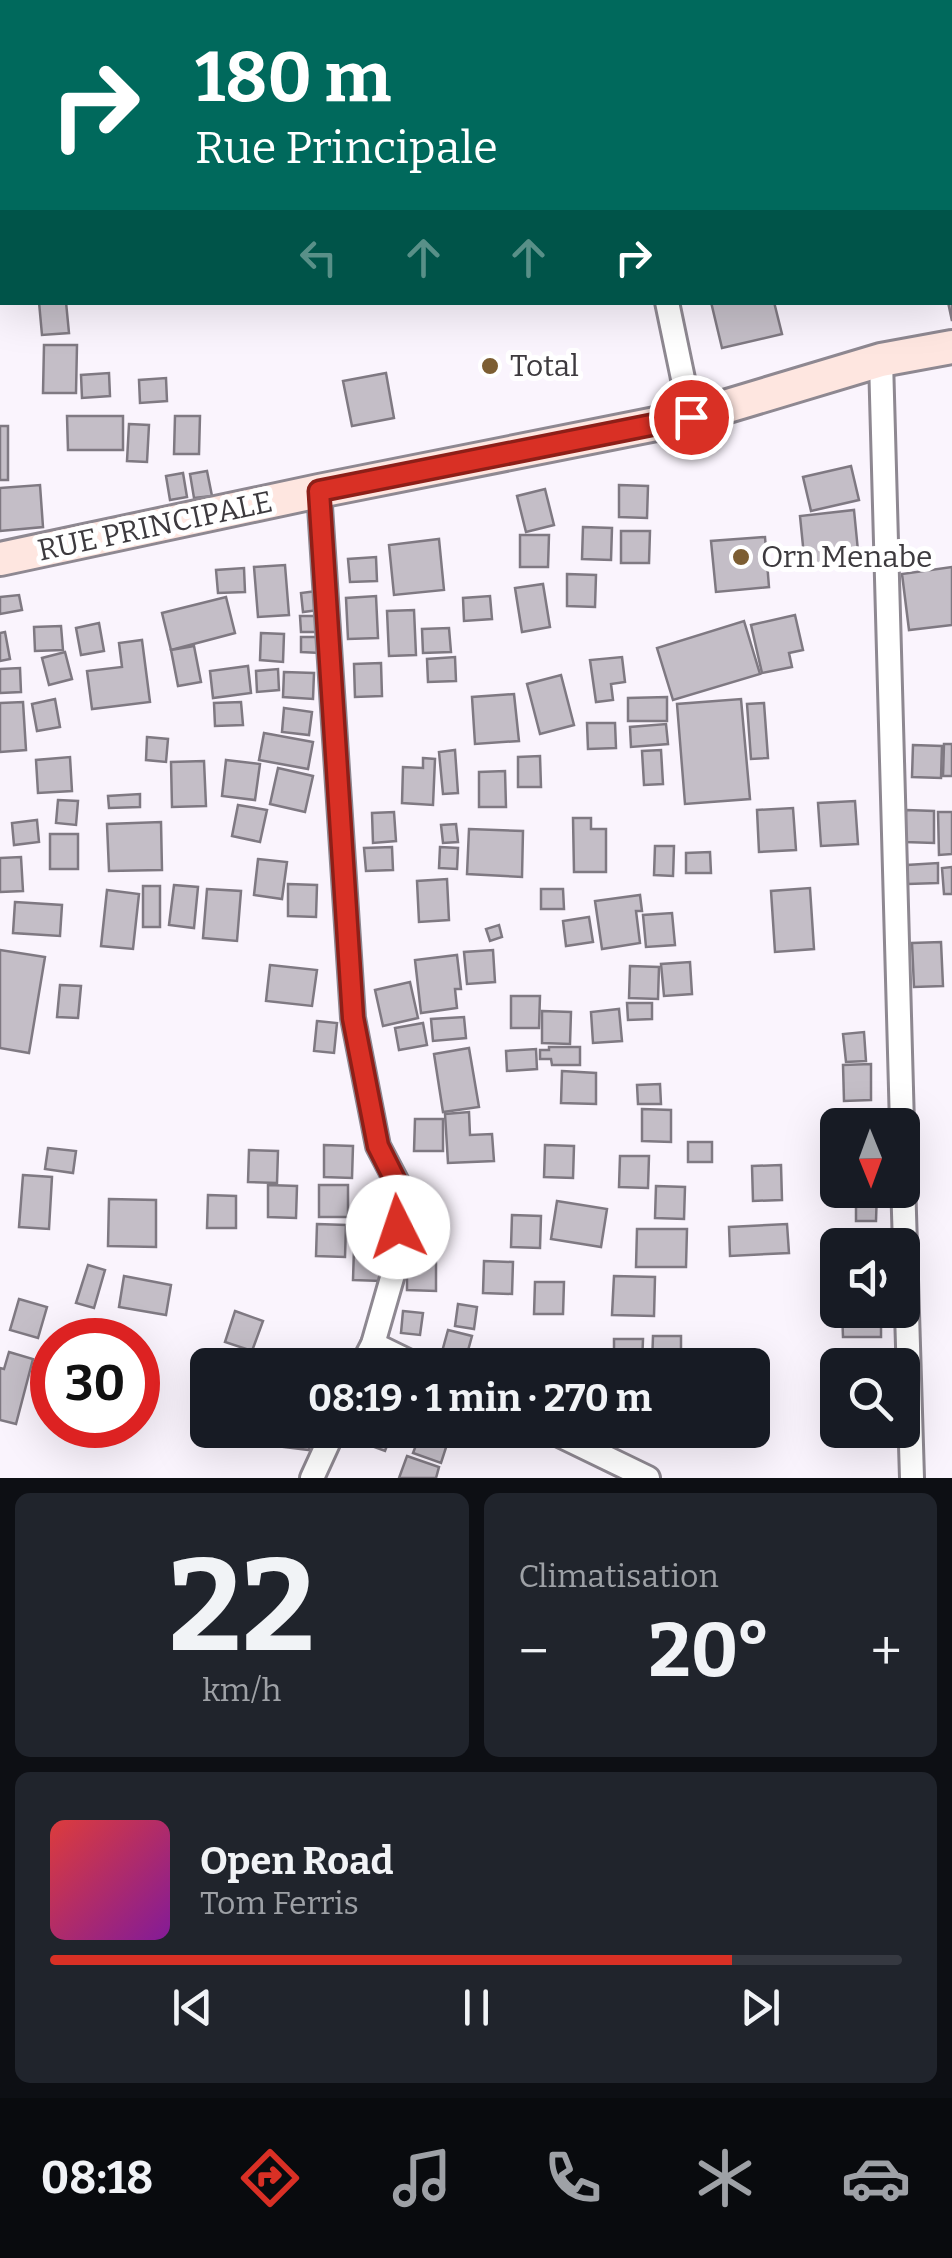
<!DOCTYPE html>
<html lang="fr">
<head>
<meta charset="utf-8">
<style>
  :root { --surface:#171b24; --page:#20242c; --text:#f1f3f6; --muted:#9ea1a6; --line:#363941; --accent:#d93025 }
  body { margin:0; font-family:Bitter,serif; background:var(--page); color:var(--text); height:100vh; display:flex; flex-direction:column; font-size:38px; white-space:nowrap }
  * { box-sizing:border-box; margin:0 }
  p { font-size:32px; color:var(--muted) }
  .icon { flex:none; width:55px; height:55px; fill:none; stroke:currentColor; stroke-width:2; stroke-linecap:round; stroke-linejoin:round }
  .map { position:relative; height:1478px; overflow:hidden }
  .side { display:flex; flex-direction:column; gap:15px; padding:15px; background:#0d0f14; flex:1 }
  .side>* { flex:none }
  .guide { position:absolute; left:0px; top:0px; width:952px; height:305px; box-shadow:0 10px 40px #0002; background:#00695c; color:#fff; overflow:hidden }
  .needle { width:65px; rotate:179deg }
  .tools { position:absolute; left:820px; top:1108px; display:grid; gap:20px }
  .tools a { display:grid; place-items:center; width:100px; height:100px; border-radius:15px; background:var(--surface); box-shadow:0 10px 40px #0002; font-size:50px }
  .speed { position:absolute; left:30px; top:1318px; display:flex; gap:20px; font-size:50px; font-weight:700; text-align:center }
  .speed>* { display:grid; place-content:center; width:130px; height:130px; border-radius:50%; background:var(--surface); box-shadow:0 10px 40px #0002; line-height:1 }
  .speed .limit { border:15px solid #d22; background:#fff; color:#111 }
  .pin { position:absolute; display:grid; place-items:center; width:85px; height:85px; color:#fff; margin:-42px; border:5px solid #fff; border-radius:50%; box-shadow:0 2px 10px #0007 }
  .me { position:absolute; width:110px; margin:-55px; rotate:356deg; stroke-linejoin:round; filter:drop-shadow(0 0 8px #0008) }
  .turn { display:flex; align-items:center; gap:35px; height:210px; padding:0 30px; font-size:45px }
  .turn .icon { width:130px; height:130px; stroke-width:2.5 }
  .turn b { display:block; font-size:70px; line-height:85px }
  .lanes { display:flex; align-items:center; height:95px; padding:0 30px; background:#0003; justify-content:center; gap:50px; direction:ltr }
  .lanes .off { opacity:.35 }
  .big { font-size:75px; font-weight:700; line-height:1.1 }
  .side .widget { flex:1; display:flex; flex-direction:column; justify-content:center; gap:15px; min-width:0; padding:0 35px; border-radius:15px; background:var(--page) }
  .side .dial { align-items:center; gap:0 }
  .dial b { font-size:130px; line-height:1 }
  .song { display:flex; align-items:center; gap:30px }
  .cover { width:120px; height:120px; border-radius:15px; background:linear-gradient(135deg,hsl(0 70% 55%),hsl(290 70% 35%)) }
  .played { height:10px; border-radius:5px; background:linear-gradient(90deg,var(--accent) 80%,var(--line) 80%) }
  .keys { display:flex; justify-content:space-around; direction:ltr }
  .heat { display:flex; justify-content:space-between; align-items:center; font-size:55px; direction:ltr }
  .side .tiles { flex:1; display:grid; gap:15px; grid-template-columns:1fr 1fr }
  .widget:last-child { grid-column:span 2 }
  .trip { position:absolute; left:190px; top:1348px; width:580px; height:100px; border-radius:15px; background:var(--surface); box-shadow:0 10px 40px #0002; font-weight:700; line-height:100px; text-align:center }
  .menu { display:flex; height:160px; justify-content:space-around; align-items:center; background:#090b0e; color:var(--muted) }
  .menu .icon { width:70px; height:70px }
  .menu .selected { color:var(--accent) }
  .menu b { font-size:45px; color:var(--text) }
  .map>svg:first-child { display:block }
</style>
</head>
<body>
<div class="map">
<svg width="952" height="1478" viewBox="0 0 952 1478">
  <rect width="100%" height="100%" fill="#faf4fd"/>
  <!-- building -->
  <g fill="#c4bec7" stroke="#7f7982" stroke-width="2.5">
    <polygon points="950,148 952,148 952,321 948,302 950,302"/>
    <polygon points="39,302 66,302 69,333 42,335"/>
    <polygon points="711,302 774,302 782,334 722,348"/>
    <polygon points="44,345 77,345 76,393 43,393"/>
    <polygon points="109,373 110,396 82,398 81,375"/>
    <polygon points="386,373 394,418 352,426 343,381"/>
    <polygon points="166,378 167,401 140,403 139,380"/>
    <polygon points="67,416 123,416 123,450 68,450"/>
    <polygon points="175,416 200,416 199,454 174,454"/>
    <polygon points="129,424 149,425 147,462 127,461"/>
    <rect x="0" y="426" width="8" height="54"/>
    <polygon points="851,466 859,500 811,511 803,477"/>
    <polygon points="207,471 212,496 194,498 190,474"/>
    <polygon points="183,473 187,497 170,500 166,476"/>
    <polygon points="40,485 43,527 0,531 0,488"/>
    <polygon points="619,485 648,486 647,518 619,517"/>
    <polygon points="545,489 554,525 526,532 517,496"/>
    <polygon points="854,510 859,561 805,566 800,516"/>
    <polygon points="583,527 612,528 611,560 582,559"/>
    <polygon points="621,531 650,531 649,563 621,563"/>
    <polygon points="520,535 549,535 548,567 520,567"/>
    <polygon points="765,537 769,587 716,592 711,541"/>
    <polygon points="439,539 444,590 394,595 389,545"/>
    <polygon points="376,557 377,581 350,582 348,559"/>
    <polygon points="285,565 289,615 258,617 254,567"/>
    <polygon points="952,567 952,625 909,630 902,574"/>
    <polygon points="244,568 245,592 218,593 216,570"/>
    <polygon points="567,574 596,575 595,607 567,606"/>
    <polygon points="543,584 550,627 522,632 515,588"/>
    <polygon points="317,591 319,610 303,612 301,593"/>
    <polygon points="19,595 22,610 0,614 0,597"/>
    <polygon points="376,596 378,638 348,639 346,598"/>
    <polygon points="490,596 492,619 464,621 463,598"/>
    <polygon points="226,597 235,633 171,650 162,613"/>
    <polygon points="414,610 416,655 389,656 387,611"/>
    <polygon points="795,615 803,650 789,653 792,667 762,673 751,625"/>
    <polygon points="300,616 320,616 320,632 301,632"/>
    <polygon points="744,621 760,674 673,700 657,648"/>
    <polygon points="99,623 104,651 81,655 76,628"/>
    <polygon points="61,626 63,650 35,651 34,627"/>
    <polygon points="449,628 451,652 423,653 422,629"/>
    <polygon points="5,632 10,659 0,661 0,633"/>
    <polygon points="261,633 284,634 283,662 260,660"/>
    <polygon points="301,637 320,637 320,653 301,652"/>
    <polygon points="142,640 150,702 92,709 87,671 122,667 119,643"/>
    <polygon points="194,646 201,682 178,686 171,650"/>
    <polygon points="65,652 72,679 49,685 42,658"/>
    <polygon points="455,657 456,681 428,682 427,659"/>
    <polygon points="622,657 625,682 611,684 613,700 596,702 590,660"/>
    <polygon points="381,663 382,696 355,697 354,664"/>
    <polygon points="248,666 251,693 213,698 210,671"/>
    <polygon points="20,668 21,692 0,693 0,669"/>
    <polygon points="278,669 279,690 257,692 256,671"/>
    <polygon points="284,672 314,673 313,699 283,697"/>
    <polygon points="561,675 574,725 540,734 527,684"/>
    <polygon points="514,694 519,741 475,744 472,697"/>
    <polygon points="667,697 667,721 628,721 628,698"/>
    <polygon points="55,699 60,727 37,731 32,704"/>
    <polygon points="741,699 750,799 685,804 677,704"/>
    <polygon points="23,702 26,750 0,752 0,703"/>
    <polygon points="241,702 243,725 215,726 214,703"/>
    <polygon points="764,703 768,758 751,759 747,704"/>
    <polygon points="284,708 312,712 309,735 282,732"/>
    <polygon points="587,723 615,723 616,748 588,749"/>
    <polygon points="666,724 668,744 631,747 630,727"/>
    <polygon points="264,733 313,742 308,769 259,760"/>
    <polygon points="147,737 168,739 166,762 146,760"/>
    <polygon points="944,744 952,744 952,776 943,776"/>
    <polygon points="913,745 942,746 941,778 912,777"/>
    <polygon points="455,750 458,793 443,794 439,752"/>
    <polygon points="661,750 663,784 644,785 642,751"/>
    <polygon points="540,756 541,787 518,787 518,757"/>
    <polygon points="70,757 72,791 38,793 36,760"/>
    <polygon points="423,758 435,759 433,805 402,803 403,767 423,768"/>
    <polygon points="226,760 260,764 255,800 222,796"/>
    <polygon points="204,761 206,806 172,807 171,762"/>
    <polygon points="278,768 313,776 305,812 270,804"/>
    <polygon points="505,771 506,807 479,807 479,772"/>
    <polygon points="140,794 140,807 109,808 108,796"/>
    <polygon points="58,800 78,801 76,825 56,823"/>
    <polygon points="855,801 858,844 821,846 818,803"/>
    <polygon points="238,805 267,810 260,842 232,836"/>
    <polygon points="793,808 796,850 759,852 757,810"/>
    <polygon points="906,810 934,811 934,843 905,842"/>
    <polygon points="394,812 396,841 373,843 372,813"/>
    <polygon points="938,812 952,812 952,854 939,855"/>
    <polygon points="573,818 591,818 591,829 606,829 606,872 574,872"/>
    <polygon points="37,820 39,842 14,845 12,823"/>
    <polygon points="161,822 162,870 109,871 107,824"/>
    <polygon points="456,824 458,842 443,843 441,825"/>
    <polygon points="469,829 523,831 522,877 467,874"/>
    <rect x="50" y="834" width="28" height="35"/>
    <polygon points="655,846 674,846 673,876 654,875"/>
    <polygon points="392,847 393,870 366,871 364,848"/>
    <polygon points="440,847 458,848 457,869 439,868"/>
    <polygon points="710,852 711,873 686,873 686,853"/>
    <polygon points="21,857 23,891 0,892 0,858"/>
    <polygon points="258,859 287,862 282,899 254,895"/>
    <polygon points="938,863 938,883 908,884 907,865"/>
    <polygon points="952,867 952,894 944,894 942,868"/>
    <polygon points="447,879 449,920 419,922 417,881"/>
    <polygon points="288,884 317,885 316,917 288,916"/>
    <polygon points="174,885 198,887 194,928 169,925"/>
    <rect x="143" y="886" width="17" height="41"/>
    <polygon points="810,888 814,949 775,952 771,891"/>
    <polygon points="207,889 241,891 237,941 203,938"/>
    <polygon points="541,889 563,889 564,909 541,909"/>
    <polygon points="107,890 139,894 133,949 101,946"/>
    <polygon points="640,895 642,911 636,911 640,943 602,949 595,901"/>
    <polygon points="15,902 62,905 60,936 13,933"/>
    <polygon points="672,913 675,945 646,947 643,915"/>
    <polygon points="589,917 593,942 566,946 563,921"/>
    <polygon points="499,925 502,937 490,941 486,929"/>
    <polygon points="941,942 943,986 914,987 912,943"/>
    <polygon points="0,950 45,957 29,1053 0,1048"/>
    <polygon points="493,950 495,982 467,984 464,952"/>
    <polygon points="457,955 461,989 455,989 457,1008 421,1013 415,960"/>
    <polygon points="690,962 692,994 664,996 661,964"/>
    <polygon points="270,965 317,970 312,1006 266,1001"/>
    <polygon points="630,966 659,967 658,999 629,998"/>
    <polygon points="410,982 418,1018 383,1026 375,990"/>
    <polygon points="60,985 81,986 78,1018 57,1017"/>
    <polygon points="511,996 540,996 539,1028 511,1028"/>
    <polygon points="627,1003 652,1003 652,1019 628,1020"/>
    <polygon points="619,1009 622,1041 593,1043 591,1012"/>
    <polygon points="542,1011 571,1012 570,1044 542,1043"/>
    <polygon points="464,1017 466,1038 433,1041 431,1019"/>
    <polygon points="317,1021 337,1023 334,1053 314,1051"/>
    <polygon points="423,1023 427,1045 399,1050 395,1028"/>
    <polygon points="864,1032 866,1061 846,1062 843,1034"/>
    <polygon points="549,1047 580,1047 580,1065 552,1065 551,1059 540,1059 540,1050 549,1050"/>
    <polygon points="469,1048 479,1107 443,1112 434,1054"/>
    <polygon points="536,1049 537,1069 507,1071 506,1051"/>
    <polygon points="871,1064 871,1100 844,1101 843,1065"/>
    <polygon points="562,1071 596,1073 596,1104 561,1103"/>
    <polygon points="660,1084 661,1104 638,1104 637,1085"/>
    <polygon points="642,1109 671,1110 671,1142 642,1141"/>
    <polygon points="469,1112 470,1135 492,1134 494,1161 448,1163 445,1114"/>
    <polygon points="415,1119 443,1119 443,1151 414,1151"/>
    <rect x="688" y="1142" width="24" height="20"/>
    <polygon points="324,1145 353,1146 352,1178 324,1177"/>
    <polygon points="545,1145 574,1146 573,1178 544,1177"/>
    <polygon points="838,1146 838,1166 826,1167 826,1147"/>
    <polygon points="48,1148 76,1151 73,1173 45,1169"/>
    <polygon points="249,1150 278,1151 277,1183 248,1182"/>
    <polygon points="620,1156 649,1156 648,1188 619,1187"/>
    <polygon points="781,1165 782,1200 753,1201 752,1166"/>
    <polygon points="23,1175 52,1177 49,1229 19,1227"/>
    <polygon points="268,1185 297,1186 296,1218 268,1217"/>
    <rect x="319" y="1185" width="29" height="32"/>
    <polygon points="656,1186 685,1187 684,1219 655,1218"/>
    <polygon points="856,1190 877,1190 876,1221 856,1221"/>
    <polygon points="208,1195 236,1196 236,1228 207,1228"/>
    <polygon points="109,1199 156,1200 156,1247 108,1246"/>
    <polygon points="557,1201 607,1209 601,1247 551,1239"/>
    <polygon points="354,1215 383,1215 382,1247 353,1247"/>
    <polygon points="512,1215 541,1216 540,1248 511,1247"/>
    <polygon points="317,1224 346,1225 345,1257 316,1256"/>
    <polygon points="787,1224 789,1253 730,1256 729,1227"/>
    <polygon points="637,1229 687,1229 686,1267 636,1267"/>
    <polygon points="354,1248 383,1249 382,1281 353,1280"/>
    <polygon points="407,1258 436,1259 436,1291 407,1290"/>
    <polygon points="484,1261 513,1262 512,1294 483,1293"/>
    <polygon points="88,1265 105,1270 94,1308 76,1303"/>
    <polygon points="124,1276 171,1285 166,1315 119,1307"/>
    <polygon points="614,1276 655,1277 654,1316 612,1315"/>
    <polygon points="535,1282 564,1282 563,1314 534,1314"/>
    <polygon points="19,1299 47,1307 38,1338 10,1330"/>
    <polygon points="458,1304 477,1307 474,1329 455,1326"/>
    <polygon points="842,1310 881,1310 881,1337 843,1337"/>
    <polygon points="235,1311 263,1321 252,1351 225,1342"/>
    <polygon points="403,1311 423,1313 420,1335 401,1333"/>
    <polygon points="448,1330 472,1336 464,1365 440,1359"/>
    <polygon points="653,1336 681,1336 681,1365 652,1365"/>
    <polygon points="614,1339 643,1339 642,1365 614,1365"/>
    <polygon points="471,1351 495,1358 493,1365 467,1365"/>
    <polygon points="9,1352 33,1359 16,1424 0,1420 0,1368 4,1369"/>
    <polygon points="529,1355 568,1362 567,1365 527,1365"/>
    <polygon points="208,1415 208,1430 233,1430 230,1442 202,1435"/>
    <polygon points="255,1430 311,1430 309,1450 253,1443"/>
    <polygon points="362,1430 393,1430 385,1451 358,1441"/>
    <polygon points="422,1430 444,1430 451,1432 441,1463 413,1453"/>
    <polygon points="671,1430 700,1430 699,1438 671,1438"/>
    <polygon points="407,1456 439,1467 436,1478 399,1478"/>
  </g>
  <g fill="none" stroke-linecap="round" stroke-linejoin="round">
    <defs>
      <g id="minor">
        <polyline points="667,302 691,417"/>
        <polyline points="881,360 902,1125"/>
        <polyline points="319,491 353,1018 378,1146 401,1190 396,1264 373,1344 362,1365"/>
        <polyline points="902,1147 912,1478"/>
        <polyline points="373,1344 416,1365"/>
        <polyline points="549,1430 648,1478"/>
        <polyline points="312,1478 334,1430"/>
      </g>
      <polyline id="secondary" points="0,559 319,491 691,417 881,360 952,347"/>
    </defs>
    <!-- minor casing -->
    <use href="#minor" stroke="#8e8891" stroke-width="28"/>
    <!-- secondary casing -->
    <use href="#secondary" stroke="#8e8891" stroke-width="38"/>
    <!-- minor -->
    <use href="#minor" stroke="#fff" stroke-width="22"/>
    <!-- secondary -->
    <use href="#secondary" stroke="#fee6e0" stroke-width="32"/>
  </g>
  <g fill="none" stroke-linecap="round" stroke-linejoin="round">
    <defs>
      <polyline id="route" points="398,1227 400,1190 378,1146 353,1018 319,491 691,417"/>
    </defs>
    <!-- route casing -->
    <use href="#route" stroke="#8d1f18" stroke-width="25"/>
    <!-- route -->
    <use href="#route" stroke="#d93025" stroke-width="18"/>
  </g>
  <!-- markers -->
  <g fill="#7c5d32" stroke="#fff" stroke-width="4">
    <circle cx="490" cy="366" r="10"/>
    <circle cx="741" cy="557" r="10"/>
  </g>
  <g text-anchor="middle" stroke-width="10" stroke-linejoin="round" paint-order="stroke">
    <!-- poi labels -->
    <g font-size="30" fill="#3d3a3e" stroke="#fff" text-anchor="start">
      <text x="510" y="376">Total</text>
      <text x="761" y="567">Orn Menabe</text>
    </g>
    <!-- street labels -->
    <g font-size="30" fill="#3d3a3e" stroke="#fff">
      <text transform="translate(155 526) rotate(-12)" y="10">RUE PRINCIPALE</text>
    </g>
  </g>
</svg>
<div class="tools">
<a><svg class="needle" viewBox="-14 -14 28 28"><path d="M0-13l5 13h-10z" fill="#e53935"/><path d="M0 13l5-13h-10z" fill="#9ea1a6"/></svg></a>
<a><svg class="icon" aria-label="sound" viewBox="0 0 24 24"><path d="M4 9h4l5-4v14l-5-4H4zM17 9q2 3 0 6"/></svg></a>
<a><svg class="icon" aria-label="search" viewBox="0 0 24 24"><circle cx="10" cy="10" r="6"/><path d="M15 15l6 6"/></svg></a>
</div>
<div class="speed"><div class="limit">30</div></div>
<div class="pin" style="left:691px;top:417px;background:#d93025"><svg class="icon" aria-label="arrive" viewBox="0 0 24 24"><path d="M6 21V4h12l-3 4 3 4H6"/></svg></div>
<svg class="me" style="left:398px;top:1227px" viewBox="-20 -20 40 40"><circle r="19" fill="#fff"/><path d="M0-13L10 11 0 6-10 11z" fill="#d93025"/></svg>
<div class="trip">08:19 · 1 min · 270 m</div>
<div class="guide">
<div class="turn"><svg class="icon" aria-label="right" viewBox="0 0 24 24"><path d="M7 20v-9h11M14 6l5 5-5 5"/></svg><div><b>180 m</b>Rue Principale</div></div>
<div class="lanes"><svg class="icon off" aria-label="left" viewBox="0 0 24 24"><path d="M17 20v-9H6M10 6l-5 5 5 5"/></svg><svg class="icon off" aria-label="ahead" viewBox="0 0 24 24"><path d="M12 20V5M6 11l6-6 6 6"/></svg><svg class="icon off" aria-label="ahead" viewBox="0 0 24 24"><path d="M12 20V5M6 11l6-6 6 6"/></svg><svg class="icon" aria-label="right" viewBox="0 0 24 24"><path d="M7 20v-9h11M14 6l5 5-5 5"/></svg></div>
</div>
</div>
<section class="side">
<div class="tiles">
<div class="widget dial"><b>22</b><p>km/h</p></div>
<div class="widget"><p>Climatisation</p>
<div class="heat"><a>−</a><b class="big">20°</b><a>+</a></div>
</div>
<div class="widget">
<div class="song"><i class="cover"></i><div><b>Open Road</b><p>Tom Ferris</p></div></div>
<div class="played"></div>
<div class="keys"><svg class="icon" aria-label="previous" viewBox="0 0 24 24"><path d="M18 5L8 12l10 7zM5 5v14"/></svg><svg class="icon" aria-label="pause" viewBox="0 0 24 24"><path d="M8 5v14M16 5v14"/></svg><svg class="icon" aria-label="next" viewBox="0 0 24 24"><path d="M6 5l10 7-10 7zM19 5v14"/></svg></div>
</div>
</div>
</section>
<nav class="menu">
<b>08:18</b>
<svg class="icon selected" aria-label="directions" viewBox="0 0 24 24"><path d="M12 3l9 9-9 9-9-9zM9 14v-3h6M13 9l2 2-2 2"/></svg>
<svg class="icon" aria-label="music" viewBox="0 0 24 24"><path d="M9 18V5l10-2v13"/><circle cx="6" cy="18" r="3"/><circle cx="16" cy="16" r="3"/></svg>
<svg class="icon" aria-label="phone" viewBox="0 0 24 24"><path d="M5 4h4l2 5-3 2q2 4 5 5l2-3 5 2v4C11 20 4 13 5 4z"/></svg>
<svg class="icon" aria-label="climate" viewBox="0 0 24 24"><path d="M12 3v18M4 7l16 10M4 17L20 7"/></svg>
<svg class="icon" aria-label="car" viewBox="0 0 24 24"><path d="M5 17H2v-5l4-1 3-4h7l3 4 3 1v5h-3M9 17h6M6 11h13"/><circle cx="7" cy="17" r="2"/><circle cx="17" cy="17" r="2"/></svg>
</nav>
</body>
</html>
